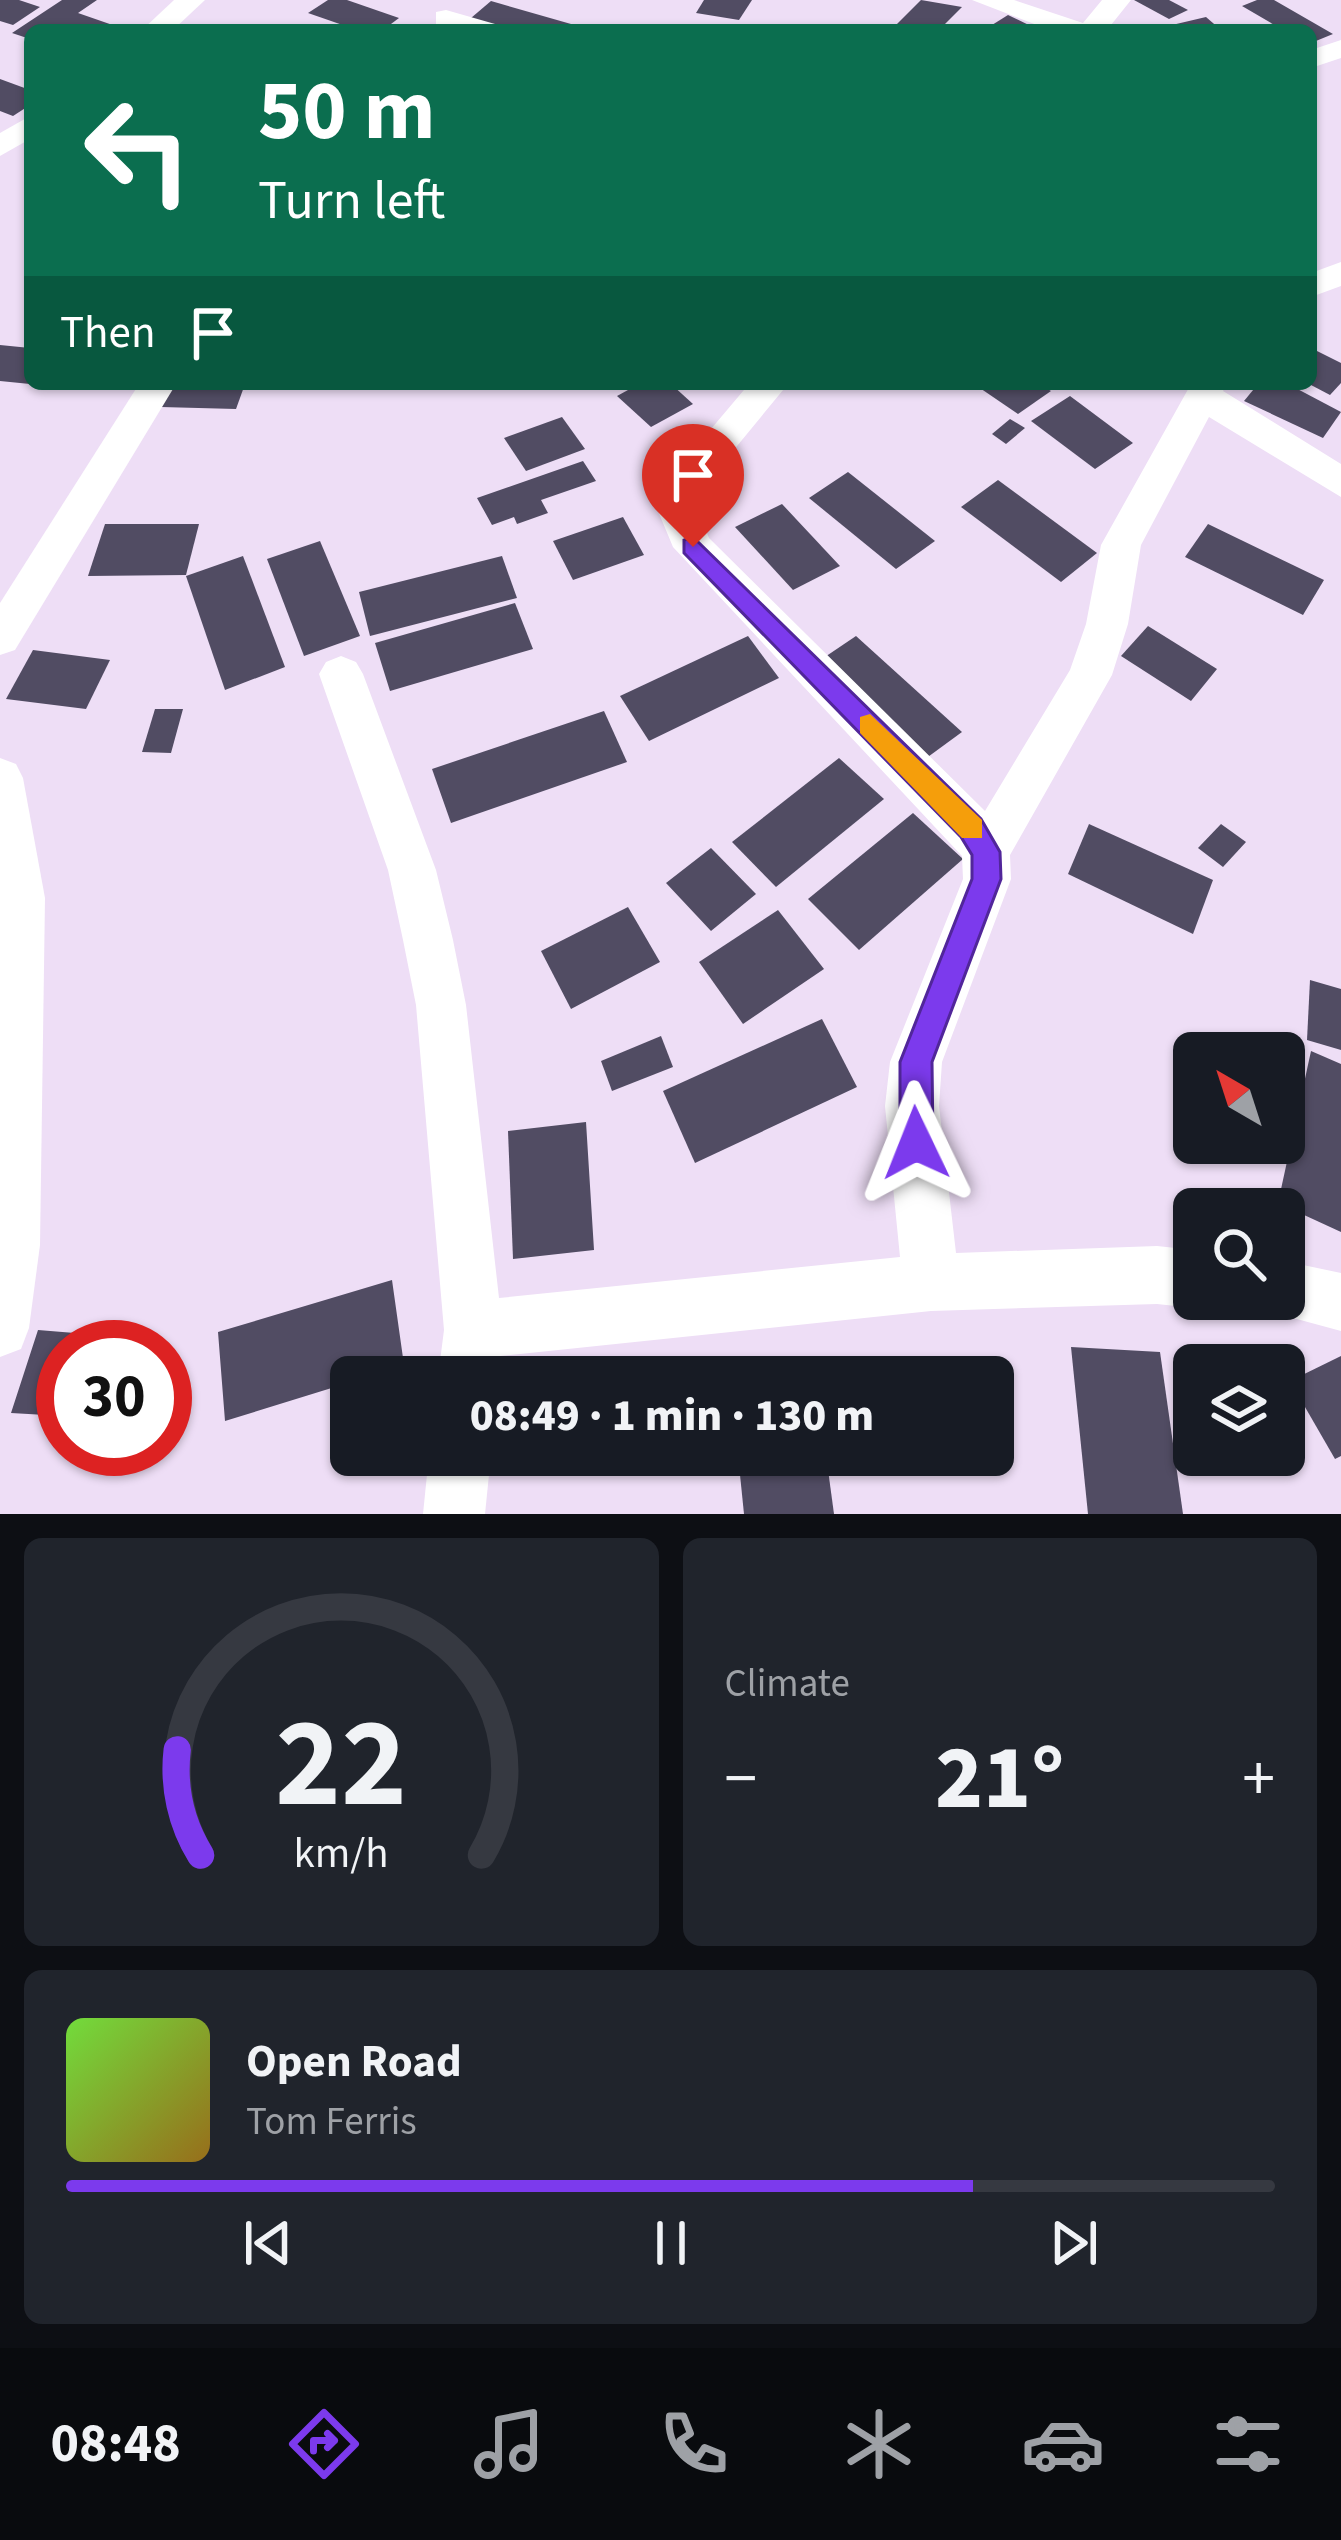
<!DOCTYPE html>
<html lang="en">
<head>
<meta charset="utf-8">
<style>
  :root { --surface:#171b24; --page:#20242c; --text:#f1f3f6; --muted:#9ea1a6; --line:#363941; --accent:#7c3aed }
  body { margin:0; font-family:"Source Sans 3",sans-serif; background:var(--page); color:var(--text); height:100vh; display:flex; flex-direction:column; font-size:45px; white-space:nowrap }
  * { box-sizing:border-box; margin:0 }
  p { font-size:39px; color:var(--muted) }
  .icon { flex:none; width:66px; height:66px; fill:none; stroke:currentColor; stroke-width:2; stroke-linecap:round; stroke-linejoin:round }
  .map { position:relative; height:1514px; overflow:hidden }
  .panel { display:flex; flex-direction:column; gap:24px; padding:24px; background:#0d0f14; flex:1 }
  .panel>* { flex:none }
  .hud { position:absolute; left:24px; top:24px; width:1293px; height:366px; border-radius:18px; box-shadow:0 3px 9px #0004; background:#0b6e4f; color:#fff; overflow:hidden }
  .needle { width:78px; rotate:321deg }
  .buttons { position:absolute; left:1173px; top:1032px; display:grid; gap:24px }
  .buttons a { display:grid; place-items:center; width:132px; height:132px; border-radius:18px; background:var(--surface); box-shadow:0 3px 9px #0004; font-size:60px }
  .speed { position:absolute; left:36px; top:1320px; display:flex; gap:24px; font-size:60px; font-weight:700; text-align:center }
  .speed>* { display:grid; place-content:center; width:156px; height:156px; border-radius:50%; background:var(--surface); box-shadow:0 3px 9px #0004; line-height:1 }
  .speed .limit { border:18px solid #d22; background:#fff; color:#111 }
  .pin { position:absolute; display:grid; place-items:center; width:102px; height:102px; color:#fff; margin:-123px -51px; border-radius:50% 50% 50% 0; rotate:-45deg; box-shadow:0 0 12px #0007 }
  .pin .icon { rotate:45deg }
  .me { position:absolute; width:132px; margin:-66px; rotate:358deg; stroke-linejoin:round; filter:drop-shadow(0 0 9px #0008) }
  .turn { display:flex; align-items:center; gap:42px; height:252px; padding:0 36px; font-size:54px }
  .turn .icon { width:156px; height:156px; stroke-width:2.5 }
  .turn b { display:block; font-size:84px; line-height:102px }
  .then { display:flex; align-items:center; height:114px; padding:0 36px; background:#0003; gap:24px; font-size:45px }
  .big { font-size:90px; font-weight:800; line-height:1.1 }
  .panel .card { flex:1; display:flex; flex-direction:column; justify-content:center; gap:18px; min-width:0; padding:0 42px; border-radius:18px; background:var(--page) }
  .panel .dial { align-items:center; gap:0 }
  .dial svg { height:312px; overflow:visible; fill:none; stroke:var(--line); stroke-width:7; stroke-linecap:round; text-anchor:middle }
  .dial text { fill:var(--text); stroke:none }
  .song { display:flex; align-items:center; gap:36px }
  .cover { width:144px; height:144px; border-radius:18px; background:linear-gradient(135deg,hsl(100 70% 55%),hsl(40 70% 35%)) }
  .played { height:12px; border-radius:6px; background:linear-gradient(90deg,var(--accent) 75%,var(--line) 75%) }
  .keys { display:flex; justify-content:space-around; direction:ltr }
  .heat { display:flex; justify-content:space-between; align-items:center; font-size:66px; direction:ltr }
  .panel .tiles { flex:1; display:grid; gap:24px; grid-template-columns:1fr 1fr }
  .card:last-child { grid-column:span 2 }
  .trip { position:absolute; left:330px; top:1356px; width:684px; height:120px; border-radius:18px; background:var(--surface); box-shadow:0 3px 9px #0004; font-weight:800; line-height:120px; text-align:center }
  .tab-bar { display:flex; height:192px; justify-content:space-around; align-items:center; background:#090b0e; color:var(--muted) }
  .tab-bar .icon { width:84px; height:84px }
  .tab-bar .current { color:var(--accent) }
  .tab-bar b { font-size:54px; color:var(--text) }
  .map>svg:first-child { display:block }
</style>
</head>
<body>
<div class="map">
<svg width="1341" height="1514" viewBox="0 0 1341 1514">
  <rect width="100%" height="100%" fill="#eedef6"/>
  <!-- building -->
  <g fill="#514c63">
    <polygon points="0,0 19,0 40,7 13,25 0,21"/>
    <polygon points="62,0 97,0 78,13 127,30 30,30 30,39 12,33"/>
    <polygon points="328,0 347,0 399,18 383,30 357,30 308,13"/>
    <polygon points="704,0 752,0 739,20 696,13"/>
    <polygon points="921,0 962,7 939,30 891,30"/>
    <polygon points="1134,0 1169,0 1188,10 1169,19"/>
    <polygon points="1257,0 1274,0 1333,34 1311,43 1311,30 1283,30 1242,6"/>
    <polygon points="491,1 571,24 564,30 512,30 471,18"/>
    <polygon points="1008,15 1039,30 984,30"/>
    <polygon points="1206,17 1221,30 1178,30 1172,25"/>
    <polygon points="0,79 30,90 30,105 13,116 0,111"/>
    <polygon points="0,345 30,348 30,384 0,381"/>
    <polygon points="1311,348 1341,363 1341,383 1330,395 1311,385"/>
    <polygon points="169,384 245,384 236,409 161,407"/>
    <polygon points="639,384 671,384 693,404 651,427 617,396"/>
    <polygon points="974,384 1039,384 1051,391 1018,414"/>
    <polygon points="1258,384 1288,384 1341,412 1323,438 1244,401"/>
    <polygon points="1070,396 1133,443 1095,469 1031,421"/>
    <polygon points="562,417 585,449 526,471 504,438"/>
    <polygon points="1010,419 1025,428 1006,444 992,434"/>
    <polygon points="583,461 596,481 541,500 548,513 517,524 514,517 492,525 477,498"/>
    <polygon points="848,472 935,541 896,569 809,498"/>
    <polygon points="998,480 1097,553 1061,582 961,507"/>
    <polygon points="782,504 840,566 793,590 735,527"/>
    <polygon points="623,517 644,555 573,580 553,541"/>
    <polygon points="105,524 199,524 186,575 88,576"/>
    <polygon points="1208,524 1324,580 1303,615 1185,557"/>
    <polygon points="320,541 360,636 304,656 267,559"/>
    <polygon points="243,556 285,667 225,690 186,576"/>
    <polygon points="502,556 517,598 370,636 359,592"/>
    <polygon points="515,603 533,649 390,691 375,643"/>
    <polygon points="1148,626 1217,669 1191,701 1121,656"/>
    <polygon points="748,636 779,678 649,741 620,696"/>
    <polygon points="856,636 962,732 921,762 816,663"/>
    <polygon points="33,650 110,660 86,709 6,699"/>
    <polygon points="155,709 183,709 171,753 142,752"/>
    <polygon points="604,711 627,762 451,823 432,769"/>
    <polygon points="839,758 884,799 776,887 732,842"/>
    <polygon points="913,813 963,859 859,950 808,899"/>
    <polygon points="1089,824 1213,880 1193,934 1068,874"/>
    <polygon points="1221,824 1246,842 1223,867 1198,848"/>
    <polygon points="711,848 756,894 711,931 666,883"/>
    <polygon points="628,907 660,962 571,1009 541,951"/>
    <polygon points="778,910 824,969 743,1024 699,962"/>
    <polygon points="1310,980 1341,989 1341,1050 1307,1040"/>
    <polygon points="822,1019 857,1087 695,1163 663,1091"/>
    <polygon points="661,1036 673,1067 612,1091 601,1061"/>
    <polygon points="1311,1051 1341,1064 1341,1232 1278,1203"/>
    <polygon points="586,1122 594,1250 513,1259 508,1131"/>
    <polygon points="392,1280 404,1365 351,1377 351,1382 225,1421 218,1332"/>
    <polygon points="38,1330 148,1339 146,1347 63,1347 63,1416 11,1413"/>
    <polygon points="1071,1347 1160,1352 1183,1514 1088,1514"/>
    <polygon points="1341,1356 1341,1456 1335,1459 1290,1381"/>
    <polygon points="738,1455 826,1455 834,1514 744,1514"/>
  </g>
  <g fill="none" stroke-linecap="round" stroke-linejoin="round">
    <!-- street -->
    <g fill="#fff" fill-rule="evenodd">
      <polygon points="174,0 205,0 173,30 142,30"/>
      <polygon points="972,0 1014,0 1083,23 1102,0 1131,0 1107,30 1050,30"/>
      <polygon points="446,10 495,24 499,30 436,24 436,12"/>
      <polygon points="1341,40 1341,58 1311,68 1311,50"/>
      <polygon points="30,116 30,139 0,156 0,133"/>
      <polygon points="1341,262 1341,286 1311,297 1311,273"/>
      <polygon points="139,384 176,384 15,650 0,655 0,603"/>
      <polygon points="749,384 788,384 700,491 698,511 709,538 985,811 1070,670 1086,624 1101,545 1191,384 1227,384 1223,391 1341,464 1341,497 1209,417 1141,545 1128,624 1112,675 1010,855 1011,879 942,1062 939,1106 956,1253 1157,1246 1194,1250 1194,1299 1214,1299 1194,1308 1157,1304 931,1311 500,1356 498,1377 438,1377 444,1330 416,1005 403,940 388,870 319,674 326,662 341,656 356,662 363,674 436,870 453,940 466,1005 499,1298 900,1257 885,1106 890,1062 963,879 962,856 673,547 658,511 662,487"/>
      <polygon points="0,758 16,764 23,778 45,898 40,1245 29,1328 21,1349 0,1357"/>
      <polygon points="1284,1261 1341,1273 1341,1331 1264,1310 1259,1299 1284,1299"/>
      <polygon points="429,1455 491,1455 485,1514 423,1514"/>
    </g>
  </g>
  <!-- route -->
  <polygon fill="#7c3aed" stroke="#51269a" stroke-width="3" points="693,537 981,819 1000,852 1001,879 932,1062 933,1143 928,1154 916,1159 905,1154 900,1143 900,1062 972,879 972,855 961,837 684,553 684,540"/>
  <!-- slow -->
  <polygon fill="#f59e0b" points="870,714 982,820 982,838 962,838 860,733 860,717"/>
</svg>
<div class="buttons">
<a><svg class="needle" viewBox="-14 -14 28 28"><path d="M0-13l5 13h-10z" fill="#e53935"/><path d="M0 13l5-13h-10z" fill="#9ea1a6"/></svg></a>
<a><svg class="icon" aria-label="search" viewBox="0 0 24 24"><circle cx="10" cy="10" r="6"/><path d="M15 15l6 6"/></svg></a>
<a><svg class="icon" aria-label="layers" viewBox="0 0 24 24"><path d="M12 4l9 5-9 5-9-5zM3 14l9 5 9-5"/></svg></a>
</div>
<div class="speed"><div class="limit">30</div></div>
<div class="pin" style="left:693px;top:547px;background:#d93025"><svg class="icon" aria-label="arrive" viewBox="0 0 24 24"><path d="M6 21V4h12l-3 4 3 4H6"/></svg></div>
<svg class="me" style="left:916px;top:1143px" viewBox="-20 -20 40 40"><path d="M0-17L14 15 0 8-14 15z" fill="#7c3aed" stroke="#fff" stroke-width="4"/></svg>
<div class="trip">08:49 · 1 min · 130 m</div>
<div class="hud">
<div class="turn"><svg class="icon" aria-label="left" viewBox="0 0 24 24"><path d="M17 20v-9H6M10 6l-5 5 5 5"/></svg><div><b>50 m</b>Turn left</div></div>
<div class="then">Then<svg class="icon" aria-label="arrive" viewBox="0 0 24 24"><path d="M6 21V4h12l-3 4 3 4H6"/></svg></div>
</div>
</div>
<section class="panel">
<div class="tiles">
<div class="card dial"><svg viewBox="0 0 100 80">
<path d="M14 69A42 42 0 1 1 86 69"/>
<path d="M14 69A42 42 0 0 1 8 42" stroke="#7c3aed"/>
<text x="50" y="56" font-size="32" font-weight="700">22</text>
<text x="50" y="72" font-size="11">km/h</text>
</svg></div>
<div class="card"><p>Climate</p>
<div class="heat"><a>−</a><b class="big">21°</b><a>+</a></div>
</div>
<div class="card">
<div class="song"><i class="cover"></i><div><b>Open Road</b><p>Tom Ferris</p></div></div>
<div class="played"></div>
<div class="keys"><svg class="icon" aria-label="previous" viewBox="0 0 24 24"><path d="M18 5L8 12l10 7zM5 5v14"/></svg><svg class="icon" aria-label="pause" viewBox="0 0 24 24"><path d="M8 5v14M16 5v14"/></svg><svg class="icon" aria-label="next" viewBox="0 0 24 24"><path d="M6 5l10 7-10 7zM19 5v14"/></svg></div>
</div>
</div>
</section>
<nav class="tab-bar">
<b>08:48</b>
<svg class="icon current" aria-label="directions" viewBox="0 0 24 24"><path d="M12 3l9 9-9 9-9-9zM9 14v-3h6M13 9l2 2-2 2"/></svg>
<svg class="icon" aria-label="music" viewBox="0 0 24 24"><path d="M9 18V5l10-2v13"/><circle cx="6" cy="18" r="3"/><circle cx="16" cy="16" r="3"/></svg>
<svg class="icon" aria-label="phone" viewBox="0 0 24 24"><path d="M5 4h4l2 5-3 2q2 4 5 5l2-3 5 2v4C11 20 4 13 5 4z"/></svg>
<svg class="icon" aria-label="climate" viewBox="0 0 24 24"><path d="M12 3v18M4 7l16 10M4 17L20 7"/></svg>
<svg class="icon" aria-label="car" viewBox="0 0 24 24"><path d="M5 17H2v-5l4-1 3-4h7l3 4 3 1v5h-3M9 17h6M6 11h13"/><circle cx="7" cy="17" r="2"/><circle cx="17" cy="17" r="2"/></svg>
<svg class="icon" aria-label="filters" viewBox="0 0 24 24"><path d="M4 7h16M4 17h16"/><circle cx="9" cy="7" r="2"/><circle cx="15" cy="17" r="2"/></svg>
</nav>
</body>
</html>
